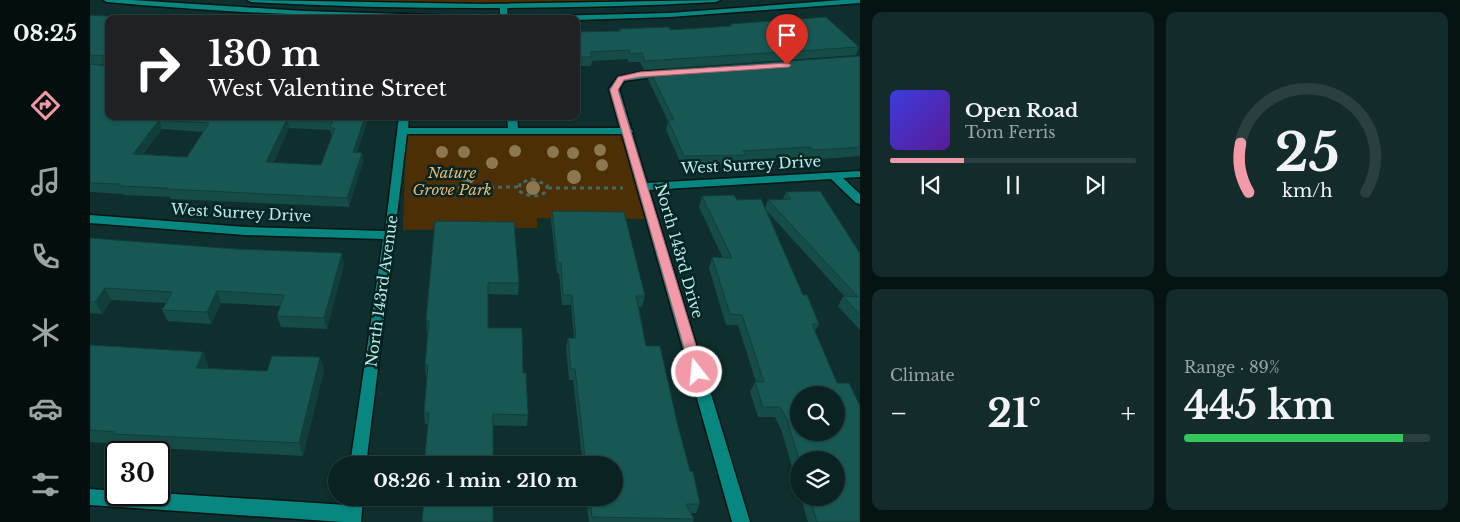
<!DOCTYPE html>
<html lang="en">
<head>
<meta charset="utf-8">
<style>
  :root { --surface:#0a2322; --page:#132b2a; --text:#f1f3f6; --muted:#99a4a5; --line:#2a4040; --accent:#f39aa9 }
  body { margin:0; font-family:"Libre Baskerville",serif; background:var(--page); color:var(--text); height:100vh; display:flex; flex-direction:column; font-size:19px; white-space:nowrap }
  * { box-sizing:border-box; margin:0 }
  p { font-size:16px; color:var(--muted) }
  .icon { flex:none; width:28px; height:28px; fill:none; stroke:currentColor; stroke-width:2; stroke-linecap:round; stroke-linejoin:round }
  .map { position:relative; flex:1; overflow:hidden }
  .drawer { display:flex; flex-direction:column; gap:12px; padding:12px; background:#061313; width:600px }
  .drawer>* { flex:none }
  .guide { position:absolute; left:15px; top:15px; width:475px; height:105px; border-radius:10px; box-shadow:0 1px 4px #0004,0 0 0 1px var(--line); background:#202124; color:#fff; overflow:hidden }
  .controls { position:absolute; left:700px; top:386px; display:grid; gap:10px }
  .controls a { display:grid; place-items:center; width:55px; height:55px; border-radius:50%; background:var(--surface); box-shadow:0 1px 4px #0004,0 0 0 1px var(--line); font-size:25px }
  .speed { position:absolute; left:15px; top:441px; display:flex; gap:10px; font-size:25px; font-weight:700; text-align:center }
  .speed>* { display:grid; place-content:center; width:65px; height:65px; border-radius:50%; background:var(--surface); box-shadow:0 1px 4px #0004,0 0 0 1px var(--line); line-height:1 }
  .speed .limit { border:2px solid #111; border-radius:8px; background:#fff; color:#111 }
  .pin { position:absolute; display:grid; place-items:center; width:42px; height:42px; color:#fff; margin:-51px -21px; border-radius:50% 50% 50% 0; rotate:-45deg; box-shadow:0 0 5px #0007 }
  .pin .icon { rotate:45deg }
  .me { position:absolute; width:55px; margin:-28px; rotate:344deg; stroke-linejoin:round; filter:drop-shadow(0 0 4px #0008) }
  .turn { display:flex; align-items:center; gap:18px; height:105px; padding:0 20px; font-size:22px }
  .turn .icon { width:65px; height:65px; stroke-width:2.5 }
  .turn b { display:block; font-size:35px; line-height:42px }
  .big { font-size:38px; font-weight:800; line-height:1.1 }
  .drawer .card { flex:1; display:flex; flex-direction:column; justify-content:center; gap:8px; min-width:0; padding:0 18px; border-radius:10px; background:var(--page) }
  .drawer .dial { align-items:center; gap:0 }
  .dial svg { height:130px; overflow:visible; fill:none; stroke:var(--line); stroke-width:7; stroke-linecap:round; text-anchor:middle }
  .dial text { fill:var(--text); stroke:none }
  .song { display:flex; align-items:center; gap:15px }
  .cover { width:60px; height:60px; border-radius:8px; background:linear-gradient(135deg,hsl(240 70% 55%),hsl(270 70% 35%)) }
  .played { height:5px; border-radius:2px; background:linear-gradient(90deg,var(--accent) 30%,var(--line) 30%) }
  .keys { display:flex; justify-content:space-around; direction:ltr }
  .heat { display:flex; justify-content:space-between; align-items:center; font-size:28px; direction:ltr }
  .charge { height:8px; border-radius:4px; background:linear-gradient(90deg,#34c759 89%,var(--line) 0) }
  .drawer .tiles { flex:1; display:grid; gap:12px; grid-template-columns:repeat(2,1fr) }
  .trip { position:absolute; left:238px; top:456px; width:295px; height:50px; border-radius:25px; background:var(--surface); box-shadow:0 1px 4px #0004,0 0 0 1px var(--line); font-weight:800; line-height:50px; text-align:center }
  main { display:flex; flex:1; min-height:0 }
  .dock { display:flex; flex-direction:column; width:90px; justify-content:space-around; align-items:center; background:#040e0e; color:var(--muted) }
  .dock .icon { width:35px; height:35px }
  .dock .current { color:var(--accent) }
  .dock b { font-size:22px; color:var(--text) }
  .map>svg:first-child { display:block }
</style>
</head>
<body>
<main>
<nav class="dock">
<b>08:25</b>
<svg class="icon current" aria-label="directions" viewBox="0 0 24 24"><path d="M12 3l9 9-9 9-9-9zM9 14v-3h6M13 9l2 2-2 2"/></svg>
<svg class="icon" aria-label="music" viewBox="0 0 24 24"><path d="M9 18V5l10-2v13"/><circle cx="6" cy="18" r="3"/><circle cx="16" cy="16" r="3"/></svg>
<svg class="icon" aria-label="phone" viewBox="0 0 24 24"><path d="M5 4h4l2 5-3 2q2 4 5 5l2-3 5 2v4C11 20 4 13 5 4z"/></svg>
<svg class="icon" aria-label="climate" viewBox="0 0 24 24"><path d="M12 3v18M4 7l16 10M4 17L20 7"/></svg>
<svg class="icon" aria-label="car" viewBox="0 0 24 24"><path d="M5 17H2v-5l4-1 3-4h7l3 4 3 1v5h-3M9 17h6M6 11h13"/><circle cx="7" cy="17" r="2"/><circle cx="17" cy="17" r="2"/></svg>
<svg class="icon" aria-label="filters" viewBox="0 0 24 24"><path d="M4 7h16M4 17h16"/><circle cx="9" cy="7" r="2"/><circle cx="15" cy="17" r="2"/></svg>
</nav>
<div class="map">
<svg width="770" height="522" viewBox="0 0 770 522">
  <rect width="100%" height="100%" fill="#0e2f2d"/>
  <!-- green -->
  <g fill="#4d2f06">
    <path d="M195,0H593C461,6 327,8 195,0Z"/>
    <polygon points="316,135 532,135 556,219 447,218 447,228 313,230"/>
  </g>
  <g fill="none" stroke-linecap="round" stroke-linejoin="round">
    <defs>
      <g id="minor">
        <polygon points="410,6 417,8 418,19 410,19"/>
        <polygon points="574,70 579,73 577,75 534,81 529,89 541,129 543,131 542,133 557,183 770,171 770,177 753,178 770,194 770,204 766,203 741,179 559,190 660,522 642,522 532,134 317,134 276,465 260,465 293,239 155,235 0,223 0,215 155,227 295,231 309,116 319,116 318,128 418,128 417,116 427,116 428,128 530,128 519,89 528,77 550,72"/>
        <polygon points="0,489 26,491 26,495 69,495 69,493 256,505 257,498 273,498 271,522 253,522 0,505"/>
      </g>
      <g id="tertiary">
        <path d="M13,0H42L213,11L409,17L413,19C280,19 149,14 17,2Z"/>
        <path d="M157,0L394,4L630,0L626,2C471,10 316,10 161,2Z"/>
        <polygon points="752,0 770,0 770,3 580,17 486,20 413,19 417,17 580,13"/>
      </g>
    </defs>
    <!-- minor casing -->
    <use href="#minor" stroke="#071413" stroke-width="3"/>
    <!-- tertiary casing -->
    <use href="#tertiary" stroke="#071413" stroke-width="3"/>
    <!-- path -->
    <g stroke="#436865" stroke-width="3" stroke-dasharray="4 4" stroke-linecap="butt">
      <path d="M442,179L457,185V191C448,198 439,197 429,191L430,183Z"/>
      <polyline points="328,188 428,187"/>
      <polyline points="458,188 533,188"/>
    </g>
    <!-- minor -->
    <use href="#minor" fill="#088780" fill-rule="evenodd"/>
    <!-- tertiary -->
    <use href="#tertiary" fill="#088780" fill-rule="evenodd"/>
  </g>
  <!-- trees -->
  <g fill="#8b7851">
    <circle cx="510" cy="150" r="6"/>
    <circle cx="425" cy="151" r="6"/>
    <circle cx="352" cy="152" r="6"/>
    <circle cx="374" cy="152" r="6"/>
    <circle cx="463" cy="152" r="6"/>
    <circle cx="483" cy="153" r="6"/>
    <circle cx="402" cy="163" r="6"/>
    <circle cx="512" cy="165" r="6"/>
    <circle cx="352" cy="174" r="6"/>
    <circle cx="378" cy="177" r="7"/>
    <circle cx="484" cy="177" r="7"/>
    <circle cx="443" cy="188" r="7"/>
  </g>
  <!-- wall -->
  <g fill="#154c48" fill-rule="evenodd">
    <path d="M0,15L44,19H19V116H279L267,152L272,153L273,162L259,207L81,199L80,197L34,195L33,194L0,192V64L17,66V65L0,64ZM199,128L240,130L242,137L231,165L183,163ZM72,129L114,132L97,157L53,154Z"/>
    <polygon points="640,24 769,47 766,55 554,70 550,62 539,62 537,59 502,61 501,66 486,66 486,32 529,31 529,29 580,30 640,27"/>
    <polygon points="770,56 770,156 718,160 716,157 654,160 653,164 592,166 576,130 578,121 558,79 560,71"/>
    <polygon points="696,192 769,252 770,252 770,329 769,329 748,306 753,296 754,296 677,211 713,295 729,324 725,331 770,522 718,522 711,498 746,498 709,460 709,491 691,429 685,417 668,417 660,392 665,382 666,382 648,325 636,325 619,268 622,257 633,258 609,207 612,196 647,200 675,208 678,200 693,199"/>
    <polygon points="462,211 555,296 552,307 549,307 556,346 587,422 600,471 610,504 606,513 601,513 604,519 603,522 499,522 496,498 524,498 524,465 493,465 483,380 479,380 476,348 478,338 484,338 481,305 472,305 469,273 467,273 461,221"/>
    <polygon points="345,221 429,283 428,295 398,294 398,328 433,373 438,415 437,426 335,424 334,412 337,376 336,376 335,365 338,333 337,333 336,321"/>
    <polygon points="0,238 254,264 237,329 191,327 187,316 191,306 131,303 121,324 78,321 72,310 76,303 21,300 12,314 0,313"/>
    <polygon points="0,345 113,352 118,365 117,369 177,371 234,370 213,456 32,446 30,444 0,442"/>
  </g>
  <!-- shaded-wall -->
  <g fill="#113e3b">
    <polygon points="275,116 279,116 264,162 263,152"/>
    <polygon points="197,119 199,128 178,172 176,162"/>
    <polygon points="69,120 72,129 47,163 43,154"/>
    <polygon points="272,153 273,162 259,207 257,198"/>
    <polygon points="252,253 254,264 237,329 234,318"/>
    <polygon points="15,288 21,300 12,314 5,302"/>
    <polygon points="127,291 131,303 121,324 117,312"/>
    <polygon points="113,352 118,365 111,381 106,368"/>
    <polygon points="230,357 234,370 213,456 209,443"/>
  </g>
  <!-- building -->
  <g fill="#185854" stroke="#113e3b" fill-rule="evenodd">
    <path d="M0,15L44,18L19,19V116H275L263,152L272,153L257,198L77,189L78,188L30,186V184L0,183V64L17,66L16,56L0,55ZM197,119L243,121L240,128H245L231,165L176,162ZM69,120L119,123L97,157L43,154Z"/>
    <polygon points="736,17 769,47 555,61 552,53 540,54 539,50 500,52 502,57 486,57 486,32 531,31 529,29 579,27 580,30 642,26 640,24"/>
    <polygon points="770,56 770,147 760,148 722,150 720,147 653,151 656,155 594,156 578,120 584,120 560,71"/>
    <polygon points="730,191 769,252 770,252 770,315 753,296 768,297 678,200 701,199 696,192"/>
    <path d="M644,195L647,200L671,199L713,295H717L729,324H722L747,383H759L770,406V522H727L720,498H746V460H709L697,419L690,407H673L665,382H674L652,315L640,314L622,257L642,258L612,196ZM709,395H746V432H709Z"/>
    <polygon points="462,211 534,212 555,296 546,296 556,346 570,346 587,422 600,471 603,472 610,504 596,504 604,519 502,517 500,498 524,498 524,465 496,465 485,369 481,369 478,338 486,338 482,295 473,295 471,263 468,263"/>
    <polygon points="345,221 424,222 429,283 398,283 398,328 432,328 433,373 436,373 438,415 403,414 403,465 334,465 339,413 334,412 338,365 335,365 339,321 336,321"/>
    <polygon points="0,238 146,249 252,253 234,318 187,316 194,295 127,291 117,312 72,310 82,292 15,288 5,302 0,302"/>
    <polygon points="0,345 113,352 106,368 177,371 182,356 230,357 209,443 23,434 25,432 0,430"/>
    <polygon points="334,498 403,498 403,522 332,522"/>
  </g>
  <!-- route -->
  <polygon fill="#f39aa9" stroke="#9e646e" points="697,63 701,65 699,67 550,77 534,80 528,90 614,372 612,376 607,377 602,376 601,372 520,90 528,77 550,72"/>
  <g text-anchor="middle" stroke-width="5" stroke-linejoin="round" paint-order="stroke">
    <!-- street labels -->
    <g font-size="15" fill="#bdebe6" stroke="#032523">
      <text transform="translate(661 165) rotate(-3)" y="5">West Surrey Drive</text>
      <text transform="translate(151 213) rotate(3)" y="5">West Surrey Drive</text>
      <text transform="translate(589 251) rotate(74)" y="5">North 143rd Drive</text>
      <text transform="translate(292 291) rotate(-82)" y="5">North 143rd Avenue</text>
    </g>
    <!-- park labels -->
    <g font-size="15" font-style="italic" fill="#f2b46e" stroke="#032523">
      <text x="362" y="178">Nature<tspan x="362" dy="17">Grove Park</tspan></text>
    </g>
  </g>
</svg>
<div class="controls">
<a><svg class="icon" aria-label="search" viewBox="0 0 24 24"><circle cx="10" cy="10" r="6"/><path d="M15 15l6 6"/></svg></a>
<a><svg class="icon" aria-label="layers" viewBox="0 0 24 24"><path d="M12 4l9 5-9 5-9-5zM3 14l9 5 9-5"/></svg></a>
</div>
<div class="speed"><div class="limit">30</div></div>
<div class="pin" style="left:697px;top:65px;background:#d93025"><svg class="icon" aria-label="arrive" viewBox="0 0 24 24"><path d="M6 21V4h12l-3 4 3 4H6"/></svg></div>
<svg class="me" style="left:607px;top:372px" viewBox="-20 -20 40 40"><circle r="17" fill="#f39aa9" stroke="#fff" stroke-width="3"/><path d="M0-11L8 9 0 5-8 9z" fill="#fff"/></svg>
<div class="trip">08:26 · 1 min · 210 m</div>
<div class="guide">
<div class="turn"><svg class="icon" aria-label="right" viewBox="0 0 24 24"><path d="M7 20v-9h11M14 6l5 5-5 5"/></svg><div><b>130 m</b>West Valentine Street</div></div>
</div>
</div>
<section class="drawer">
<div class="tiles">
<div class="card">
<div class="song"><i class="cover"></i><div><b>Open Road</b><p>Tom Ferris</p></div></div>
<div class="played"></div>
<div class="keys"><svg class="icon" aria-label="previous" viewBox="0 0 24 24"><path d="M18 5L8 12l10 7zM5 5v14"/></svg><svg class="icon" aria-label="pause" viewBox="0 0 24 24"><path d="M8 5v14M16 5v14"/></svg><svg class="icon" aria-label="next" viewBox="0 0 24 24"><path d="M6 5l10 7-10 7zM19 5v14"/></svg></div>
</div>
<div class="card dial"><svg viewBox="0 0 100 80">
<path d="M14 69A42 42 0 1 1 86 69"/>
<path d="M14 69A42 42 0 0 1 9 39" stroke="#f39aa9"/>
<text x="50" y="56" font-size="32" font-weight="700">25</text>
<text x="50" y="72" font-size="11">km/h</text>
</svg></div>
<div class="card"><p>Climate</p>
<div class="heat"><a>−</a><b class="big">21°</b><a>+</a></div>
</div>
<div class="card"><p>Range · 89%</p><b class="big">445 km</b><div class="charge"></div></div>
</div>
</section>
</main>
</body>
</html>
